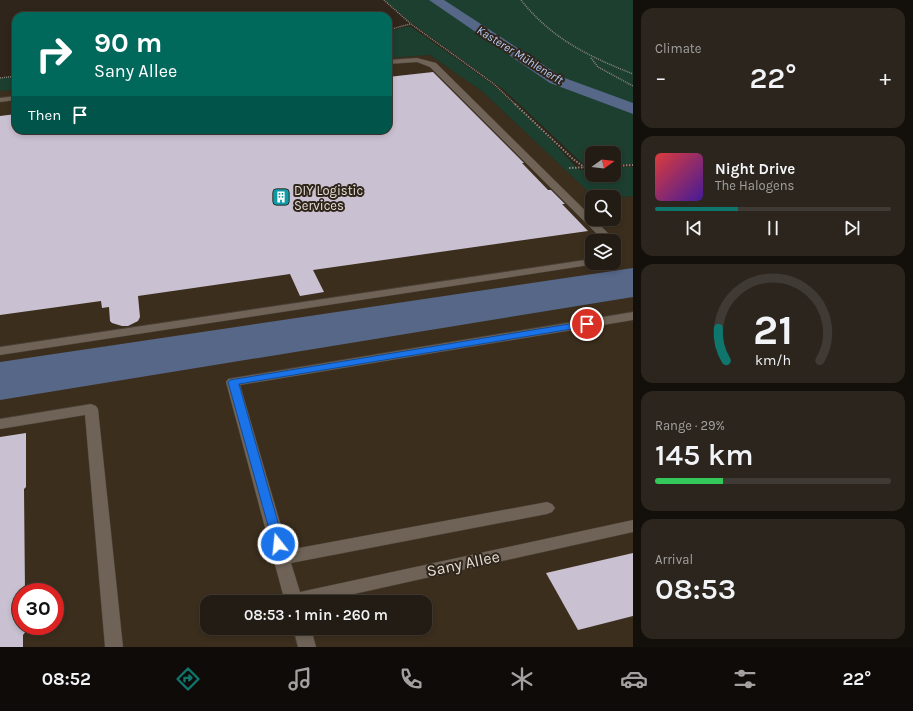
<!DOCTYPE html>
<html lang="en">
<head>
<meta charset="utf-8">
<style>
  :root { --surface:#231c14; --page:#2b251d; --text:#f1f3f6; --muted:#a3a1a0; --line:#403a34; --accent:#0f766e }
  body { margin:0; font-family:Karla,sans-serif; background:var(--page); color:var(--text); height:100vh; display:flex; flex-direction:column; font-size:15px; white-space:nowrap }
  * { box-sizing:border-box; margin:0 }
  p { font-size:13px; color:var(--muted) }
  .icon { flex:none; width:22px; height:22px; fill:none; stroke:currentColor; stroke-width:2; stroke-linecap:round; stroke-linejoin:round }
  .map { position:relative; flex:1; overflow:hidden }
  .side { display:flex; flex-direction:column; gap:8px; padding:8px; background:#130f0b; width:280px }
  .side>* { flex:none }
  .banner { position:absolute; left:12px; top:12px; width:380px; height:122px; border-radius:12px; box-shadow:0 2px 6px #0003,0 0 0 1px var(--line); background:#00695c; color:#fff; overflow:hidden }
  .needle { width:26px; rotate:75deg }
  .tools { position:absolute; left:585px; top:146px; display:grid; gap:8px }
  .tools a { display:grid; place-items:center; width:36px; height:36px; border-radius:8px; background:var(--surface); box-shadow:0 2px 6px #0003,0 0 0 1px var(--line); font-size:20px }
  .speed { position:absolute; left:12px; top:583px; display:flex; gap:8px; font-size:20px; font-weight:700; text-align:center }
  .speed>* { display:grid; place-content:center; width:52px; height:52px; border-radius:50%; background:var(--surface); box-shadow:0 2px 6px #0003,0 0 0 1px var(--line); line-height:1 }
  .speed .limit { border:6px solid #d22; background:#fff; color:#111 }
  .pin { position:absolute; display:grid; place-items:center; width:34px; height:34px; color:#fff; margin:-17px; border:2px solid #fff; border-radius:50%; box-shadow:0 1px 4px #0007 }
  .me { position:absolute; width:44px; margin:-22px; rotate:344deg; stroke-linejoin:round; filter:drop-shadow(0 0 3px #0008) }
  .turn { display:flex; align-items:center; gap:14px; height:84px; padding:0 16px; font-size:18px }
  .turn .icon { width:52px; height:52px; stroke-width:2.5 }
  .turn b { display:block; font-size:28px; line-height:34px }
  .then { display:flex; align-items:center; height:38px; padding:0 16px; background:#0003; gap:8px; font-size:15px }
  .big { font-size:30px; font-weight:600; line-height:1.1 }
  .side .tile { flex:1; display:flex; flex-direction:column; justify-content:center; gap:6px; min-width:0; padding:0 14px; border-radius:12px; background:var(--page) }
  .side .dial { align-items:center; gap:0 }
  .dial svg { height:104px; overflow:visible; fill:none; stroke:var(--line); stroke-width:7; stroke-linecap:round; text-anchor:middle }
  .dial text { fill:var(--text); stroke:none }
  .song { display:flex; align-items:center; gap:12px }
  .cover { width:48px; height:48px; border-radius:6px; background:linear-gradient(135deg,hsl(0 70% 55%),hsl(260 70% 35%)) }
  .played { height:4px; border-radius:2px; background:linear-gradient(90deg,var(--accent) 35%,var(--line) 35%) }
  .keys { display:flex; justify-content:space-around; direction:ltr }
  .heat { display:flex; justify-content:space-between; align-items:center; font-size:22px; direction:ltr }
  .charge { height:6px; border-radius:3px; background:linear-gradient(90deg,#34c759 29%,var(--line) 0) }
  .trip { position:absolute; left:200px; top:595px; width:232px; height:40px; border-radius:12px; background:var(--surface); box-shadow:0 2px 6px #0003,0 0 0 1px var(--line); font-weight:600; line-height:40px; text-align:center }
  .menu { display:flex; height:64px; justify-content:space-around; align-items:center; background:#0e0b08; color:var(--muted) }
  .menu .icon { width:28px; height:28px }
  .menu .active { color:var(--accent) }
  .menu b { font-size:18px; color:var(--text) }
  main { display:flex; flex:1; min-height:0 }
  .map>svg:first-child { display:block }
</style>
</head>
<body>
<main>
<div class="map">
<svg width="633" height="647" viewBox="0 0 633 647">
  <rect width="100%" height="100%" fill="#2f251a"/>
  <!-- built -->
  <path fill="#3c2e1d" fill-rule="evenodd" d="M430,55L483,92L594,197H592V219H614V198L633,196V647H0V91L16,90V130H388V58ZM592,241H614V263H592ZM21,592H55V626H21ZM207,602H425V628H207Z"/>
  <!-- green -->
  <g fill="#1c3f30">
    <polygon points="385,0 434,0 555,80 633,110 633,164 614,165 614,153 592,153 592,166 584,165 504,90 409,21"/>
    <polygon points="437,0 633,0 633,107 559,80"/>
    <polygon points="410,26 492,84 535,123 579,170 592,169 592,175 614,175 614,167 633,167 633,196 614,198 614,197 594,197 483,92 430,55 388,58 388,31"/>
    <polygon points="16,77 16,90 0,91 0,78"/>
  </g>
  <!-- water -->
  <polygon fill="#566788" points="633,268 633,297 0,400 0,362"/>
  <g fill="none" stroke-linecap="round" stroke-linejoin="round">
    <!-- river -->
    <polygon fill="#566788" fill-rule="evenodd" points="429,0 444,0 562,77 633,103 633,114 550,83"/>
  </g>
  <!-- building -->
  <g fill="#c9c1d1">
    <polygon points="433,72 524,163 522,163 548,190 551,190 565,204 562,204 588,231 313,270 324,292 300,296 290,274 138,296 140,317 138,321 128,326 122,326 112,323 110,321 109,307 102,308 101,301 0,315 0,116 16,114 16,130 388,130 388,77"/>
    <polygon points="26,433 26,487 24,489 25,592 21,592 21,626 30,626 23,635 23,647 0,647 0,437"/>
    <polygon points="633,553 633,616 578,630 546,573"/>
  </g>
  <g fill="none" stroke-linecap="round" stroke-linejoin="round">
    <defs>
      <g id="minor">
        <polygon points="417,58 436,63 614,239 615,241 614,243 618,244 622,253 618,258 614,259 614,241 604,241 430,67 417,62 388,64 388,60"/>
        <polygon points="16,96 16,100 0,102 0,98"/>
        <polygon points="592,259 592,263 597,263 596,264 0,355 0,347"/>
        <polygon points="633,312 633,320 240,385 288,550 547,502 552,504 555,508 552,512 547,514 291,563 300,592 633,520 633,532 318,602 285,602 226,382 228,379"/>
        <polygon points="91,404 96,406 98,409 123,647 105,647 85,415 0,429 0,419"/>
        <polygon points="293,628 311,628 316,647 298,647"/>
      </g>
    </defs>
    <!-- minor casing -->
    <use href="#minor" stroke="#494038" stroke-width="1"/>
    <!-- path-far1 -->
    <g stroke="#8f867e" stroke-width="1.5" stroke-dasharray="1 1" stroke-linecap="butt">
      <polyline points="384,0 411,24 494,84 516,105"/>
      <path d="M521,0C552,39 588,56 633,74"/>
      <polyline points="388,30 410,24"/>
      <polyline points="591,58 598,67 633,86"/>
      <polyline points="0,78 16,76"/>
    </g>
    <!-- path -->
    <g stroke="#8f867e" stroke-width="2" stroke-dasharray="1.5 1.5" stroke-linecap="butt">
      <polyline points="515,104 573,159 584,167"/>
      <polyline points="614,166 633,165"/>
      <polyline points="569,168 592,167"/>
    </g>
    <!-- minor -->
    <use href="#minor" fill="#6e6356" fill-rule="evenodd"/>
  </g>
  <!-- route -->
  <polygon fill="#1a73e8" stroke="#114b97" points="587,321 590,322 591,324 590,326 239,384 284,544 283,547 278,548 274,547 228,382 230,380"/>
  <!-- icons -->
  <defs>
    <symbol id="building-square" viewBox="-11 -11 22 22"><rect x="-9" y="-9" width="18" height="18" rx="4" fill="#0f9aa8" stroke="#2f251a"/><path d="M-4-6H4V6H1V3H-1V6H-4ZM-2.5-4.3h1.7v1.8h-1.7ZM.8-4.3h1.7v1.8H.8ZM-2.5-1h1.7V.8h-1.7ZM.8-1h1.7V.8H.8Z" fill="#fff"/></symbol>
  </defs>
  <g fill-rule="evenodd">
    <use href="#building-square" x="271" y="187" width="20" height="20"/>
  </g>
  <g text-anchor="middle" stroke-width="4" stroke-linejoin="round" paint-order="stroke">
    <!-- far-water labels -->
    <g font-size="12" font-style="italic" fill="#b8cffd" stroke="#2f251a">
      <text transform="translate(520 55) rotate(32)" y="4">Kasterer Mühlenerft</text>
    </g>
    <!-- poi labels -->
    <g font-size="13" fill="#e6dfd8" stroke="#2f251a" text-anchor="start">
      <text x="294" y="195">DIY Logistic<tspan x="294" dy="15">Services</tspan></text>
    </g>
    <!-- near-street labels -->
    <g font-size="16" fill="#e6dfd8" stroke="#2f251a">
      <text transform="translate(463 563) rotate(-12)" y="6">Sany Allee</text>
    </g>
  </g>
</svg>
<div class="tools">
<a><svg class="needle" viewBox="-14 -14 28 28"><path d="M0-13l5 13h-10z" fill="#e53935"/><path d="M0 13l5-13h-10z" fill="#a3a1a0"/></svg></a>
<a><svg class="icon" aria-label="search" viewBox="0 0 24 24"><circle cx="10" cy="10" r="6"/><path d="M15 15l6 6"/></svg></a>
<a><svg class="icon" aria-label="layers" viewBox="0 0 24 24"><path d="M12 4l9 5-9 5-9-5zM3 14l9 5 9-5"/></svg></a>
</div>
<div class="speed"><div class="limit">30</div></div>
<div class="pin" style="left:587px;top:324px;background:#d93025"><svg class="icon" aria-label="arrive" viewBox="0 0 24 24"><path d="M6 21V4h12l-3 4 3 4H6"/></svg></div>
<svg class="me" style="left:278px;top:544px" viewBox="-20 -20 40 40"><circle r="17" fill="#1a73e8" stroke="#fff" stroke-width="3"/><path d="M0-11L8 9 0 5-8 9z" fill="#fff"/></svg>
<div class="trip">08:53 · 1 min · 260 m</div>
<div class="banner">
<div class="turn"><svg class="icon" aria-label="right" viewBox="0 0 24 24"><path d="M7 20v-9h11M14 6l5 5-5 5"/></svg><div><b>90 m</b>Sany Allee</div></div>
<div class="then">Then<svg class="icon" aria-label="arrive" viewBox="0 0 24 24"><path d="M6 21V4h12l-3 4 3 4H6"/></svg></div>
</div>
</div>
<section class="side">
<div class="tile"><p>Climate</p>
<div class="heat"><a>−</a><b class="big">22°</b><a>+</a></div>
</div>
<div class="tile">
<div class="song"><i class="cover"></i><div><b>Night Drive</b><p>The Halogens</p></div></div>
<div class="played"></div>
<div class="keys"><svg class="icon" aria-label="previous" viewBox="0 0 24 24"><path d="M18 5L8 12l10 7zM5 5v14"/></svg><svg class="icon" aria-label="pause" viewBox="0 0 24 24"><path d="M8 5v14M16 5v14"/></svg><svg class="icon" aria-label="next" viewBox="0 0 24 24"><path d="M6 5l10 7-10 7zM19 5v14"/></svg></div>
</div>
<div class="tile dial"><svg viewBox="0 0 100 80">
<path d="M14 69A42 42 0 1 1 86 69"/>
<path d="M14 69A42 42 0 0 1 8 44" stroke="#0f766e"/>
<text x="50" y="56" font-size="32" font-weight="700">21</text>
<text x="50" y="72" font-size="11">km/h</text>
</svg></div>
<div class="tile"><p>Range · 29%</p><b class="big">145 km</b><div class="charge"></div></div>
<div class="tile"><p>Arrival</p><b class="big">08:53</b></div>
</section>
</main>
<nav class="menu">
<b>08:52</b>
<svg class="icon active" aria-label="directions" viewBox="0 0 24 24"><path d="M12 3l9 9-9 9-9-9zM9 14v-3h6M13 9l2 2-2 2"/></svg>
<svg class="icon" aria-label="music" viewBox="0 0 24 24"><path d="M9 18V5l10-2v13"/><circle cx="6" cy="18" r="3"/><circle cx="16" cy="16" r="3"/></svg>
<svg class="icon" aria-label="phone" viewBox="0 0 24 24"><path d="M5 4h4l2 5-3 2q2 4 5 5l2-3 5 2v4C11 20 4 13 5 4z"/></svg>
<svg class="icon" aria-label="climate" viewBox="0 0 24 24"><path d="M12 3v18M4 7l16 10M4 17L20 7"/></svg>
<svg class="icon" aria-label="car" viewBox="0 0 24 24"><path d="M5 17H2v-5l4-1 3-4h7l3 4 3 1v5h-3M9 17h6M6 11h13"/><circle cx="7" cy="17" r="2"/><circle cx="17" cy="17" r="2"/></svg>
<svg class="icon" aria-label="filters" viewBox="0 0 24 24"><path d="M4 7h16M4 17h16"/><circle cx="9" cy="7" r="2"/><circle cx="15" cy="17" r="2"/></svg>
<b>22°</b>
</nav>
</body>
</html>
